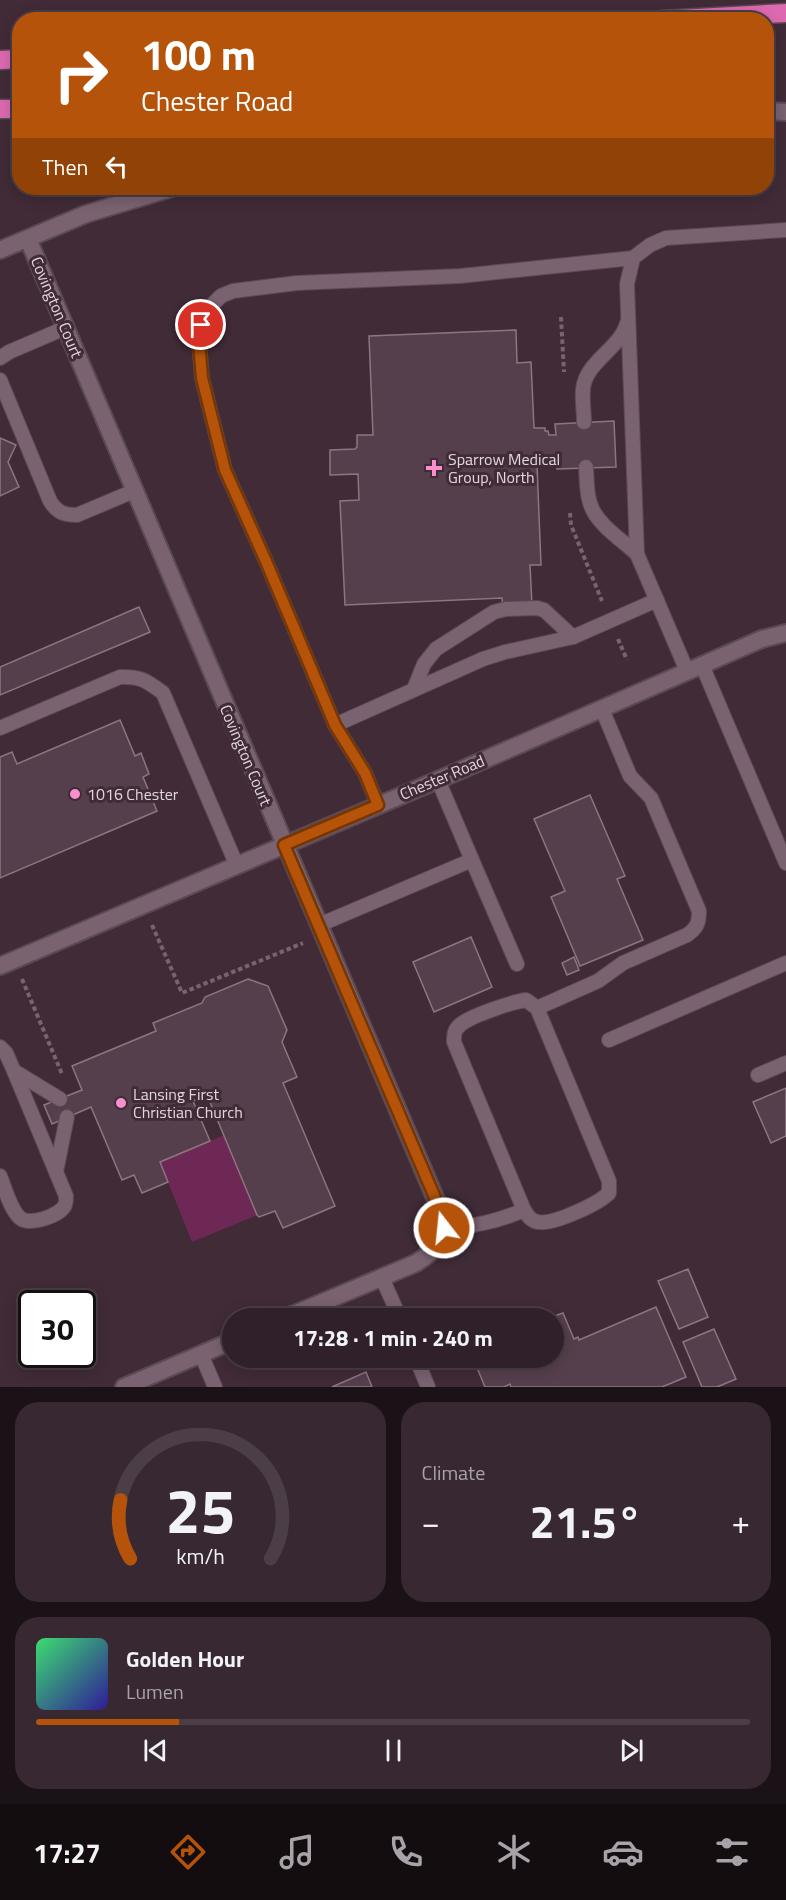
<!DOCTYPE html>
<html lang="en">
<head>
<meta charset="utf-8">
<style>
  :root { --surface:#302029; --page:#382831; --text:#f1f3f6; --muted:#a8a3a8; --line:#4b3e46; --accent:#b45309 }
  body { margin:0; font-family:"Titillium Web",sans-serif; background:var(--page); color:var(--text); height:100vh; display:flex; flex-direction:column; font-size:22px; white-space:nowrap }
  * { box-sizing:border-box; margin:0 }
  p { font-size:20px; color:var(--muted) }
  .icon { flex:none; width:33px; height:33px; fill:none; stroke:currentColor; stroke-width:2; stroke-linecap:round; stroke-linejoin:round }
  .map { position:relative; height:1387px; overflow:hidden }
  .sheet { display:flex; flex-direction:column; gap:15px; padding:15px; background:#1a1217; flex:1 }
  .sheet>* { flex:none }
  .top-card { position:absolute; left:12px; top:12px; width:762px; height:183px; border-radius:24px; box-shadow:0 3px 15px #0003,0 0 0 2px var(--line); background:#b45309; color:#fff; overflow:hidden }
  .speed { position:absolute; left:18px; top:1290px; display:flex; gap:12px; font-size:30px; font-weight:700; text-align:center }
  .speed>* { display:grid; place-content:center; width:78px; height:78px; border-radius:50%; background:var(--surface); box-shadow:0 3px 15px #0003,0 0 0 2px var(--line); line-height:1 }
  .speed .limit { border:3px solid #111; border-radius:9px; background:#fff; color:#111 }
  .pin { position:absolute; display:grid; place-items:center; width:51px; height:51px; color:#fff; margin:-26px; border:3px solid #fff; border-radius:50%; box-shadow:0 2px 6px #0007 }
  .me { position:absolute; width:66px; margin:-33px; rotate:344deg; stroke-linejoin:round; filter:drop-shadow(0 0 4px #0008) }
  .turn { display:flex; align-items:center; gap:21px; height:126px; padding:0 30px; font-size:27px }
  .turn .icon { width:78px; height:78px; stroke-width:2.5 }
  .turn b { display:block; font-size:42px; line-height:51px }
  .then { display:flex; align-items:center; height:57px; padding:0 30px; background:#0003; gap:12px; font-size:22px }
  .big { font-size:45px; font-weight:700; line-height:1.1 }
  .sheet .widget { flex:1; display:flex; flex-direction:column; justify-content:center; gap:9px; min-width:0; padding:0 21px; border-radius:24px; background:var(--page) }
  .sheet .dial { align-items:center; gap:0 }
  .dial svg { height:156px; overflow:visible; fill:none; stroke:var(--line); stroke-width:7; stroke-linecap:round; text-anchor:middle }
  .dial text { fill:var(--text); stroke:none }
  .song { display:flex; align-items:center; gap:18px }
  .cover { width:72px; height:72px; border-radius:9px; background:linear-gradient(135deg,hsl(140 70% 55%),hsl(250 70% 35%)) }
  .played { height:6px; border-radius:3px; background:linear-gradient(90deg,var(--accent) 20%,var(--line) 20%) }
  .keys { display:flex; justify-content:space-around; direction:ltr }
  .heat { display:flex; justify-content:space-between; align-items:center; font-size:33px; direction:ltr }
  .sheet .tiles { flex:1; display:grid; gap:15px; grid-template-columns:1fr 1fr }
  .widget:last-child { grid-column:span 2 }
  .trip { position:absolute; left:222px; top:1308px; width:342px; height:60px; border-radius:30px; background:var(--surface); box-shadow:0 3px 15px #0003,0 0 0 2px var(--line); font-weight:700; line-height:60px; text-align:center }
  .dock { display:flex; height:96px; justify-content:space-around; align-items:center; background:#130d10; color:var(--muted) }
  .dock .icon { width:42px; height:42px }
  .dock .on { color:var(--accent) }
  .dock b { font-size:27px; color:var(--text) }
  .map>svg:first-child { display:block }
</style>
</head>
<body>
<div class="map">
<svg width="786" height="1387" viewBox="0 0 786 1387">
  <rect width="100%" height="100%" fill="#402b37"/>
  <!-- green -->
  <polygon fill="#6e2855" points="224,1135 257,1215 192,1242 160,1162"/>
  <!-- building -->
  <g fill="#563f4c" stroke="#8d7582" stroke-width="1.5">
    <polygon points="516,330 517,363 531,362 534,428 545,428 545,431 548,431 549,435 556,435 555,424 614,421 616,467 557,469 556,457 551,457 551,460 548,460 548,464 537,465 541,565 530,565 532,606 503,607 502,598 345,605 340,501 359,500 358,474 330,475 330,450 355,449 357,447 357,435 373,435 369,336"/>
    <polygon points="0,438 16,445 8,462 19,487 0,496"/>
    <polygon points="139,607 150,632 0,695 0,667"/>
    <polygon points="120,720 135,756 141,753 149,774 143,777 157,811 0,878 0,757 12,752 17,764"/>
    <polygon points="590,795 625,876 617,879 643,940 580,966 551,897 565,891 534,819"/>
    <polygon points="471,937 492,987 434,1012 413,962"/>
    <polygon points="574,957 579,970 567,975 562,963"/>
    <polygon points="248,979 268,986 287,1030 282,1042 297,1077 283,1083 335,1206 283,1228 275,1211 259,1217 257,1215 207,1095 193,1101 210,1141 160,1162 168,1182 142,1193 134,1175 122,1180 91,1107 52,1124 44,1105 82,1090 72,1066 156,1031 153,1023 202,1003 205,997"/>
    <polygon points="786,1088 786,1136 771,1143 753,1102"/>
    <polygon points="688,1269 708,1317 679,1329 658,1281"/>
    <polygon points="656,1307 686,1377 662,1387 511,1387 510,1384 504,1387 485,1387 473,1358 554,1358 554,1318 549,1318 563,1313 574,1339 578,1337 579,1340"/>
    <polygon points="714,1329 736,1379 717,1387 702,1387 683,1342"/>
    <polygon points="366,1372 372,1387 332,1387"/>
  </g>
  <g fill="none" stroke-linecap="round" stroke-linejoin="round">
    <defs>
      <g id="service">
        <polyline points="0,358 9,352 65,328"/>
        <path d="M0,380L50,501C57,512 63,515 77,515L134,491"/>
        <path d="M584,422C584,412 582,400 583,389C586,361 620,349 627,323"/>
        <path d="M586,467C587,480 586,494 591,506C598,525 622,540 637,554"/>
        <polyline points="702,665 786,863"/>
        <polyline points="687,671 637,554 627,284 633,258 650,245 666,238 786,230"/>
        <polyline points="414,689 424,664 436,649 494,612 506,609 537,608 544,610 573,637"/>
        <polyline points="335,725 483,659 505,652 573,637 657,600"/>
        <path d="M0,728L120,677C141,676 147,681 163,693L237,866"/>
        <polyline points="438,780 472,860"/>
        <polyline points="378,805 365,773 335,725 265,559 225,470 202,378 199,342 201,325 208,309 221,296 233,291 297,283 460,276 633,258"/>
        <polyline points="319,925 472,860 517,964"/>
        <path d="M526,1000L537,1008L609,1181V1193C598,1204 553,1225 538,1222C531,1221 528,1216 524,1210L454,1042C454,1035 454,1030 460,1025C470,1016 512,1002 526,1000Z"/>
        <path d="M537,1008L598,981L623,963L687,935C697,928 699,923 699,911L651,798L630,776L602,709"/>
        <polyline points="609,1040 786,963"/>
        <path d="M0,1047L6,1053L14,1071L66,1196C66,1198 66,1204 65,1205C60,1216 29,1226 20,1218C10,1209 5,1188 0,1176"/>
        <polyline points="14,1071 60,1099"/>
        <polyline points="758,1075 786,1063"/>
        <polyline points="56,1172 67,1117"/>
        <path d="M444,1228C475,1226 496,1222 524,1210"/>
        <polyline points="382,1278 400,1318"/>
        <polyline points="201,1354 215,1387"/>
        <polyline points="416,1358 428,1387"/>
      </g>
      <g id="minor">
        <path d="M28,239L442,1214C445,1240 438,1249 416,1263L285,1318"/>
        <polyline points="0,250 86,214 172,188"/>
        <polyline points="0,966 438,780 762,639 786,633"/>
        <polyline points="124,1387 232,1341"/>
      </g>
      <polyline id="tertiary" points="766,111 786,112"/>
      <g id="motorway">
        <polyline points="661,20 786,13"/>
        <polyline points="0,60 20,59"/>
        <polyline points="0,109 20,109"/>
      </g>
    </defs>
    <!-- service casing -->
    <use href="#service" stroke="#5b4953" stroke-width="16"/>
    <!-- minor casing -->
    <use href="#minor" stroke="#5b4953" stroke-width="20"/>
    <!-- tertiary casing -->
    <use href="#tertiary" stroke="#5b4953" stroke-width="20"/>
    <!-- motorway casing -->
    <use href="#motorway" stroke="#5b4953" stroke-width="21"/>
    <!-- path -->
    <g stroke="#77646f" stroke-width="4" stroke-dasharray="4.5 3" stroke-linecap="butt">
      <polyline points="561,317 564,372"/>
      <polyline points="570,513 571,525 602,601"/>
      <polyline points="618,639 627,660"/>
      <polyline points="152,925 182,993 303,943"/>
      <polyline points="22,979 62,1074"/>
    </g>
    <!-- service -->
    <use href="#service" stroke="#7a6270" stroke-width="14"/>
    <!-- minor -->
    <use href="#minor" stroke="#7a6270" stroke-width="16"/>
    <!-- tertiary -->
    <use href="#tertiary" stroke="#7a6270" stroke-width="16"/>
    <!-- motorway -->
    <use href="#motorway" stroke="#dd69b1" stroke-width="18"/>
  </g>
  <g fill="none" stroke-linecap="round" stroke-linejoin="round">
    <defs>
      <polyline id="route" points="201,325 199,342 202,378 225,470 265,559 335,725 365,773 378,805 284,845 442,1214 444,1228"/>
    </defs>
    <!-- route casing -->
    <use href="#route" stroke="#753606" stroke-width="15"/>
    <!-- route -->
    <use href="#route" stroke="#b45309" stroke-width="10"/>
  </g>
  <!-- markers -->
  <g fill="#f790cd" stroke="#402b37" stroke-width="2">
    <path d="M431 459h6v6h6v6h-6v6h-6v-6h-6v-6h6z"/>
    <circle cx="75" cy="794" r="6"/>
    <circle cx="121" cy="1103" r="6"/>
  </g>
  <g text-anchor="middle" stroke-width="6" stroke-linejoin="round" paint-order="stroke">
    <!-- street labels -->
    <g font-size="16" fill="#e2d5dc" stroke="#402b37">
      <text transform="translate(57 307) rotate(67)" y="6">Covington Court</text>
      <text transform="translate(246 755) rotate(67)" y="6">Covington Court</text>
      <text transform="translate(442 777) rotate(-23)" y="6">Chester Road</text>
    </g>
    <!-- poi labels -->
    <g font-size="16" fill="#e2d5dc" stroke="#402b37" text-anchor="start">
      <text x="448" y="465">Sparrow Medical<tspan x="448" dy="18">Group, North</tspan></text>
      <text x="87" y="800">1016 Chester</text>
      <text x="133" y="1100">Lansing First<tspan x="133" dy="18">Christian Church</tspan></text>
    </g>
  </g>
</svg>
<div class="speed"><div class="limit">30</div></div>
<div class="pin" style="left:201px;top:325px;background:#d93025"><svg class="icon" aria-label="arrive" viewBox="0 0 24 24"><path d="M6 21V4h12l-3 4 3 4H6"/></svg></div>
<svg class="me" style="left:444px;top:1228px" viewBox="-20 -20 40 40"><circle r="17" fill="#b45309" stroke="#fff" stroke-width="3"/><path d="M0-11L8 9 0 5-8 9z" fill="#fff"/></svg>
<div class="trip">17:28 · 1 min · 240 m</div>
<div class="top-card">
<div class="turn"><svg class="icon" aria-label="right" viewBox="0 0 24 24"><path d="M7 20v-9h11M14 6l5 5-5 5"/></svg><div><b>100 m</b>Chester Road</div></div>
<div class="then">Then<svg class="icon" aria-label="left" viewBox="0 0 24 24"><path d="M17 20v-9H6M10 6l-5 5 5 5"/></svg></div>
</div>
</div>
<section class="sheet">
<div class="tiles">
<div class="widget dial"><svg viewBox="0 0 100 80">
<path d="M14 69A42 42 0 1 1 86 69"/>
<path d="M14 69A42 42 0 0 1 9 39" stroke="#b45309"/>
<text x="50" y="56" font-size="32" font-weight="700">25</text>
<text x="50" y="72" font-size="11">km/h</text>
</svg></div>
<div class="widget"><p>Climate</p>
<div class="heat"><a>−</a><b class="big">21.5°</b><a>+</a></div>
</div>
<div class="widget">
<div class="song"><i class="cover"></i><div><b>Golden Hour</b><p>Lumen</p></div></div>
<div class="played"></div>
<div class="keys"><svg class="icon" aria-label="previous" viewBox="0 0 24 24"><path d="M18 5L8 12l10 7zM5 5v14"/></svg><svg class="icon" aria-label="pause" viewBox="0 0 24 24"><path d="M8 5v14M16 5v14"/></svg><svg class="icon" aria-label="next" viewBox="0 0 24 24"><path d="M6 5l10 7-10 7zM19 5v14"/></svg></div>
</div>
</div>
</section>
<nav class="dock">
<b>17:27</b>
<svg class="icon on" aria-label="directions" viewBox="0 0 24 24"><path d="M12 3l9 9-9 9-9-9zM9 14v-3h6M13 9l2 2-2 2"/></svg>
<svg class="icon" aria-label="music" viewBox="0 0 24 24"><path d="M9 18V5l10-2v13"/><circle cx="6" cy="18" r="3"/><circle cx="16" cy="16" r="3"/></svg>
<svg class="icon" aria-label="phone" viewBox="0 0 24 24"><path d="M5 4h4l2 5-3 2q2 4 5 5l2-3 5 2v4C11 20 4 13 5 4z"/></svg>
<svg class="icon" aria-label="climate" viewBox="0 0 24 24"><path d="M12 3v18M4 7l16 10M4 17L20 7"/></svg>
<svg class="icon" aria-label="car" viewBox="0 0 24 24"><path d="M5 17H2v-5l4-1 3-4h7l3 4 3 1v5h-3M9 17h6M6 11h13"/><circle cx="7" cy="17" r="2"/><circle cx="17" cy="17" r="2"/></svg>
<svg class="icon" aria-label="filters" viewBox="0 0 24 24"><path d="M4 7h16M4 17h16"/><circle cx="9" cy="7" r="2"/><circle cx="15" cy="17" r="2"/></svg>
</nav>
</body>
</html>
